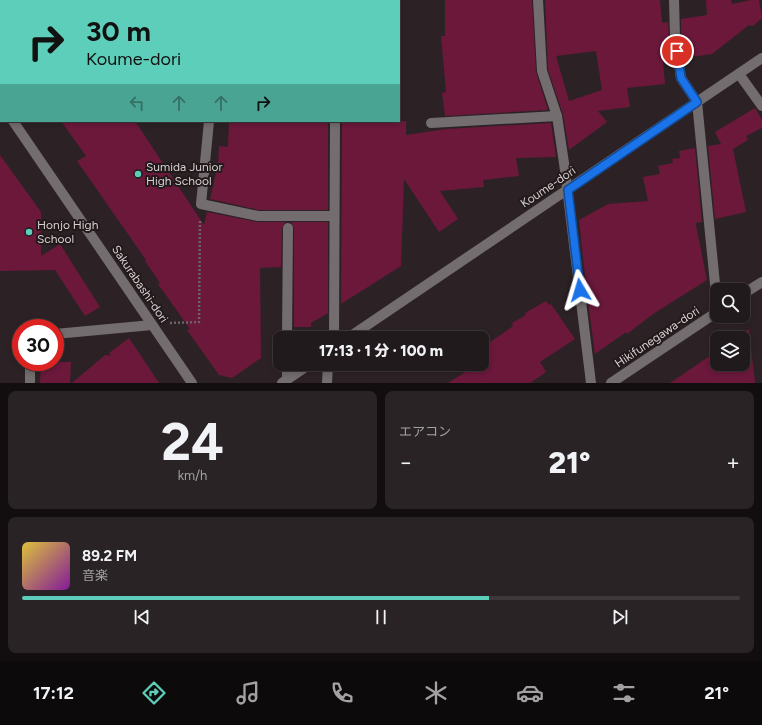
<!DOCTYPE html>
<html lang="ja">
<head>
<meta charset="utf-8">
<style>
  :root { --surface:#211a1c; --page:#292325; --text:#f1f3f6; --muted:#a2a1a3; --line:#3e383b; --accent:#5dceb9 }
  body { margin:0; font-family:Figtree,"Noto Sans JP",sans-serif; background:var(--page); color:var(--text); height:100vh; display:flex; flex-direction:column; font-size:15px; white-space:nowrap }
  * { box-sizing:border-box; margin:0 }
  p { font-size:13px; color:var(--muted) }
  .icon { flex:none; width:22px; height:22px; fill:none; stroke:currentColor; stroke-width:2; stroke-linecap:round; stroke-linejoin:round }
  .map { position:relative; height:383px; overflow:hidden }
  .drawer { display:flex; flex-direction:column; gap:8px; padding:8px; background:#120e0f; flex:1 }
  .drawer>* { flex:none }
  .guide { position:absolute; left:0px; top:0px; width:400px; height:122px; box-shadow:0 2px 6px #0003,0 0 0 1px var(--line); background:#5dceb9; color:#111; overflow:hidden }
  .fabs { position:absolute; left:710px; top:283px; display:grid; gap:8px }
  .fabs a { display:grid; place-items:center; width:40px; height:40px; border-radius:8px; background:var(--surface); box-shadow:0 2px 6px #0003,0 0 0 1px var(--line); font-size:20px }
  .speed { position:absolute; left:12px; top:319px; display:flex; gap:8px; font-size:20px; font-weight:700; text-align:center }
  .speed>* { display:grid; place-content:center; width:52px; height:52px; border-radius:50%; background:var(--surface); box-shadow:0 2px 6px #0003,0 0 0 1px var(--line); line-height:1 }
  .speed .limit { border:6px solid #d22; background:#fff; color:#111 }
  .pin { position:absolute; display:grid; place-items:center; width:34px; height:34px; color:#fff; margin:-17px; border:2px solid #fff; border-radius:50%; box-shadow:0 1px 4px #0007 }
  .me { position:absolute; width:44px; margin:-22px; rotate:353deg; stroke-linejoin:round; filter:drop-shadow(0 0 3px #0008) }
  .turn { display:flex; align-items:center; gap:14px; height:84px; padding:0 20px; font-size:18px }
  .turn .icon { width:52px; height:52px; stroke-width:2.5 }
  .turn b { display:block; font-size:28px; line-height:34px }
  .lanes { display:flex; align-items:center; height:38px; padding:0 20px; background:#0003; justify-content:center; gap:20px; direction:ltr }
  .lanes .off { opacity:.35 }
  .big { font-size:30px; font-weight:800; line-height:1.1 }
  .drawer .tile { flex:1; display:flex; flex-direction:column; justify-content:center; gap:6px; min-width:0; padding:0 14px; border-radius:8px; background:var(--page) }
  .drawer .dial { align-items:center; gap:0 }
  .dial b { font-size:52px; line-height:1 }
  .song { display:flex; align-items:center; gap:12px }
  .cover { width:48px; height:48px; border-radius:6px; background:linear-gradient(135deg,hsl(50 70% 55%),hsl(290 70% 35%)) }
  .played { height:4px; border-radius:2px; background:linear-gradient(90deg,var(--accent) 65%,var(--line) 65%) }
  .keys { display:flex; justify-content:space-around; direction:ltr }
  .heat { display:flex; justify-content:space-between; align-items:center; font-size:22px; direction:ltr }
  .drawer .tiles { flex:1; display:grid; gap:8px; grid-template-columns:1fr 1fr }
  .tile:last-child { grid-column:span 2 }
  .trip { position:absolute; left:273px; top:331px; width:216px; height:40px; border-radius:8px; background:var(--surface); box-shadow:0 2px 6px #0003,0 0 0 1px var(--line); font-weight:800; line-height:40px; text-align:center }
  .tabs { display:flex; height:64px; justify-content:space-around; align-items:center; background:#0d0a0b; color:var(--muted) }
  .tabs .icon { width:28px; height:28px }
  .tabs .current { color:var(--accent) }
  .tabs b { font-size:18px; color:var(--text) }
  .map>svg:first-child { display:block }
</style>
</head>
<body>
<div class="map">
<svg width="762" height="383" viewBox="0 0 762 383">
  <rect width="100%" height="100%" fill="#2c2225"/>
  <!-- building -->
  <g fill="#6b183b" fill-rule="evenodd">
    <polygon points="445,0 532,0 536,72 548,110 445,116 442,93 446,92 441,36 445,36"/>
    <path d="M545,0H660L662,23L668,22L669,38L672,61L663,62L665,84L627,88L630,107L598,111L607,122L569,150L563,114L548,70ZM596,51L602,90L569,101L556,56Z"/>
    <polygon points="706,0 731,0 732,4 751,0 759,0 762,18 753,26 749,25 712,54 685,58 681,36 681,19 707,15"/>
    <polygon points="755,108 762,120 762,128 746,136 748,140 733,149 746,212 715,219 708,146 721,144 715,132"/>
    <polygon points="61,121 135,121 204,225 207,212 257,222 285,222 282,228 281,267 260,268 261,358 232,378 219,375 187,330 190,329 158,284 160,283 145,261 146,260 77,161 86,156"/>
    <polygon points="229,121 328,121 328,210 259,210 210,199 218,164 219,146 228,147"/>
    <polygon points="342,121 406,121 406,135 446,129 551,123 556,157 516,158 519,176 483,180 484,187 440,191 458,219 439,232 404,179 401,266 341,304"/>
    <polygon points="695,148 702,222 696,223 696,225 707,280 653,314 627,334 626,332 595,354 587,295 579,220 608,204 648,201 643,177 660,174 658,166 673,163 672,159 680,158 679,151"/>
    <polygon points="0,155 41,212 41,256 60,244 100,307 85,316 55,270 0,271"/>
    <polygon points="291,222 328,222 328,313 311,323 311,327 294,327 294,228"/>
    <polygon points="546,301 549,305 551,304 575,339 540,362 546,372 530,383 448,383 478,364 482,364 482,341 489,343 513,326 512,323 526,315 525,313"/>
    <polygon points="749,329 755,383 670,383 717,351 717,364 743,364 743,338 736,338"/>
    <polygon points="129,338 159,383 72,383 105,355 111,356 109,353"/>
    <polygon points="41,362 71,362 70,383 40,383"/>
  </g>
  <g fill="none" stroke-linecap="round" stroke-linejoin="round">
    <!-- path -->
    <polyline stroke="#6b6365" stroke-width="2.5" stroke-dasharray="2 2" stroke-linecap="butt" points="170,323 199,322 200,221"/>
    <!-- minor -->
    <g stroke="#736d6f" stroke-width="10">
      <polyline points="213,0 213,1"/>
      <polyline points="538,0 542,71 557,116 564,163 591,383"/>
      <polyline points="674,0 675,37 681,78 697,102 717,304"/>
      <polyline points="336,1 336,0"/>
      <polyline points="739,74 762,106"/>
      <polyline points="0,102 1,103"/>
      <polyline points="13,121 192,383"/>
      <polyline points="209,121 201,204 258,216 334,216"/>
      <polyline points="431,123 557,116"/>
      <polyline points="743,294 762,282"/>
      <polyline points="55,334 152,325"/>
      <polyline points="287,338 288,228"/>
      <polyline points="334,338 335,121"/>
      <polyline points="348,338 762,58"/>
      <polyline points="287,380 287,364"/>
      <polyline points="30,383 30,362"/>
      <polyline points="282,383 310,364"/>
      <polyline points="327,383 328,364"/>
      <polyline points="611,383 717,312"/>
    </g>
  </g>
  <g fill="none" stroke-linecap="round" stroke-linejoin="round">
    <defs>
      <polyline id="route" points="580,290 568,190 697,102 681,78 677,51"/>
    </defs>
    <!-- route casing -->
    <use href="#route" stroke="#114b97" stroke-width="10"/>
    <!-- route -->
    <use href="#route" stroke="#1a73e8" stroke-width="7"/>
  </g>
  <!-- markers -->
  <g fill="#5dceb9" stroke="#22191b" stroke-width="1.5">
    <circle cx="138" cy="174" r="4"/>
    <circle cx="29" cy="232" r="4"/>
  </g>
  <g text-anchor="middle" stroke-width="4" stroke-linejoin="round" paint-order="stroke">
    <!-- poi labels -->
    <g font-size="12" fill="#d6d0d1" stroke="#22191b" text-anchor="start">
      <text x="146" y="171">Sumida Junior<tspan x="146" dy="14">High School</tspan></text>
      <text x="37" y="229">Honjo High<tspan x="37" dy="14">School</tspan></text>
    </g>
    <!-- street labels -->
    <g font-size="12" fill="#d6d0d1" stroke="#22191b">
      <text transform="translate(548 187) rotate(-34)" y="4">Koume-dori</text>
      <text transform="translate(140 284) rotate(56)" y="4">Sakurabashi-dori</text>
      <text transform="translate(657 337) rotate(-34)" y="4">Hikifunegawa-dori</text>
    </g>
  </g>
</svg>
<div class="fabs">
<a><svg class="icon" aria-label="search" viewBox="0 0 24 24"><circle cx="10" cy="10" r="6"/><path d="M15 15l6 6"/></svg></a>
<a><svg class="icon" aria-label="layers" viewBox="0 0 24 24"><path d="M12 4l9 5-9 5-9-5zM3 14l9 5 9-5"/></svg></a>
</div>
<div class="speed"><div class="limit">30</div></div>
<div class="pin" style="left:677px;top:51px;background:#d93025"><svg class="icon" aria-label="arrive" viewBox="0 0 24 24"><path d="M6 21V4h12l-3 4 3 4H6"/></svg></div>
<svg class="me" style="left:580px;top:290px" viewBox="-20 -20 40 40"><path d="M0-17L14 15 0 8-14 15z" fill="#1a73e8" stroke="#fff" stroke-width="4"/></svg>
<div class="trip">17:13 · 1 分 · 100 m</div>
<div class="guide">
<div class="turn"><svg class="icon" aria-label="right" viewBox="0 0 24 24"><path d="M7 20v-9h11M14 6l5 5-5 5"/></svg><div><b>30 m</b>Koume-dori</div></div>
<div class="lanes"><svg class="icon off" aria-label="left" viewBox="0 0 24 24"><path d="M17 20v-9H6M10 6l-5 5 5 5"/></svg><svg class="icon off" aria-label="ahead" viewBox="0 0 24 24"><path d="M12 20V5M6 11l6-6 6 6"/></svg><svg class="icon off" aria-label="ahead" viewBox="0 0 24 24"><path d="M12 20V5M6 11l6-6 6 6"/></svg><svg class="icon" aria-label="right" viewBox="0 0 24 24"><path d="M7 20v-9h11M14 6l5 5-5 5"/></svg></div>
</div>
</div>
<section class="drawer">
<div class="tiles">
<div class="tile dial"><b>24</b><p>km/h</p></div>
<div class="tile"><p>エアコン</p>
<div class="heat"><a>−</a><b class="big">21°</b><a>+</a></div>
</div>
<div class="tile">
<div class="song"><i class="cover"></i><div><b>89.2 FM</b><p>音楽</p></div></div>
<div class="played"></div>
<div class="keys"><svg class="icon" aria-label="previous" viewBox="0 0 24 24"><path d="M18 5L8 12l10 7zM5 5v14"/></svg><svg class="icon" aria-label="pause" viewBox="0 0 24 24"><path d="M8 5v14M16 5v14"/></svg><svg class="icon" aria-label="next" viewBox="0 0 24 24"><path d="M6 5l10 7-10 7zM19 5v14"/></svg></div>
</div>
</div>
</section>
<nav class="tabs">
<b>17:12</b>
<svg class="icon current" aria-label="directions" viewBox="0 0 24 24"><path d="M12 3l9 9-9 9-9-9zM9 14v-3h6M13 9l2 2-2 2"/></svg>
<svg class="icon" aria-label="music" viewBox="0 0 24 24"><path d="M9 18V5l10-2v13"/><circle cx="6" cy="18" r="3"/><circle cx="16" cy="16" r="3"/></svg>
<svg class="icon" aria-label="phone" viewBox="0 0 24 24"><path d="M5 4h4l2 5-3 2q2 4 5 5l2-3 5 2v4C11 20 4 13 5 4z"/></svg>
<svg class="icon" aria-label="climate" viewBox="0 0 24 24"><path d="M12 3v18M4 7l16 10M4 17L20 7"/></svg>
<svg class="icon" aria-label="car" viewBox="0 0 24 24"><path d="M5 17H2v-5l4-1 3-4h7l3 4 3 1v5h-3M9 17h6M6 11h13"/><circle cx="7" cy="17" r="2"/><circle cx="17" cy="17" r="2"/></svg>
<svg class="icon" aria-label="filters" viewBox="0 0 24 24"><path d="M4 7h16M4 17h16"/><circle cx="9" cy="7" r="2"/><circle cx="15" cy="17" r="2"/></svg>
<b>21°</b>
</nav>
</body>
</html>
